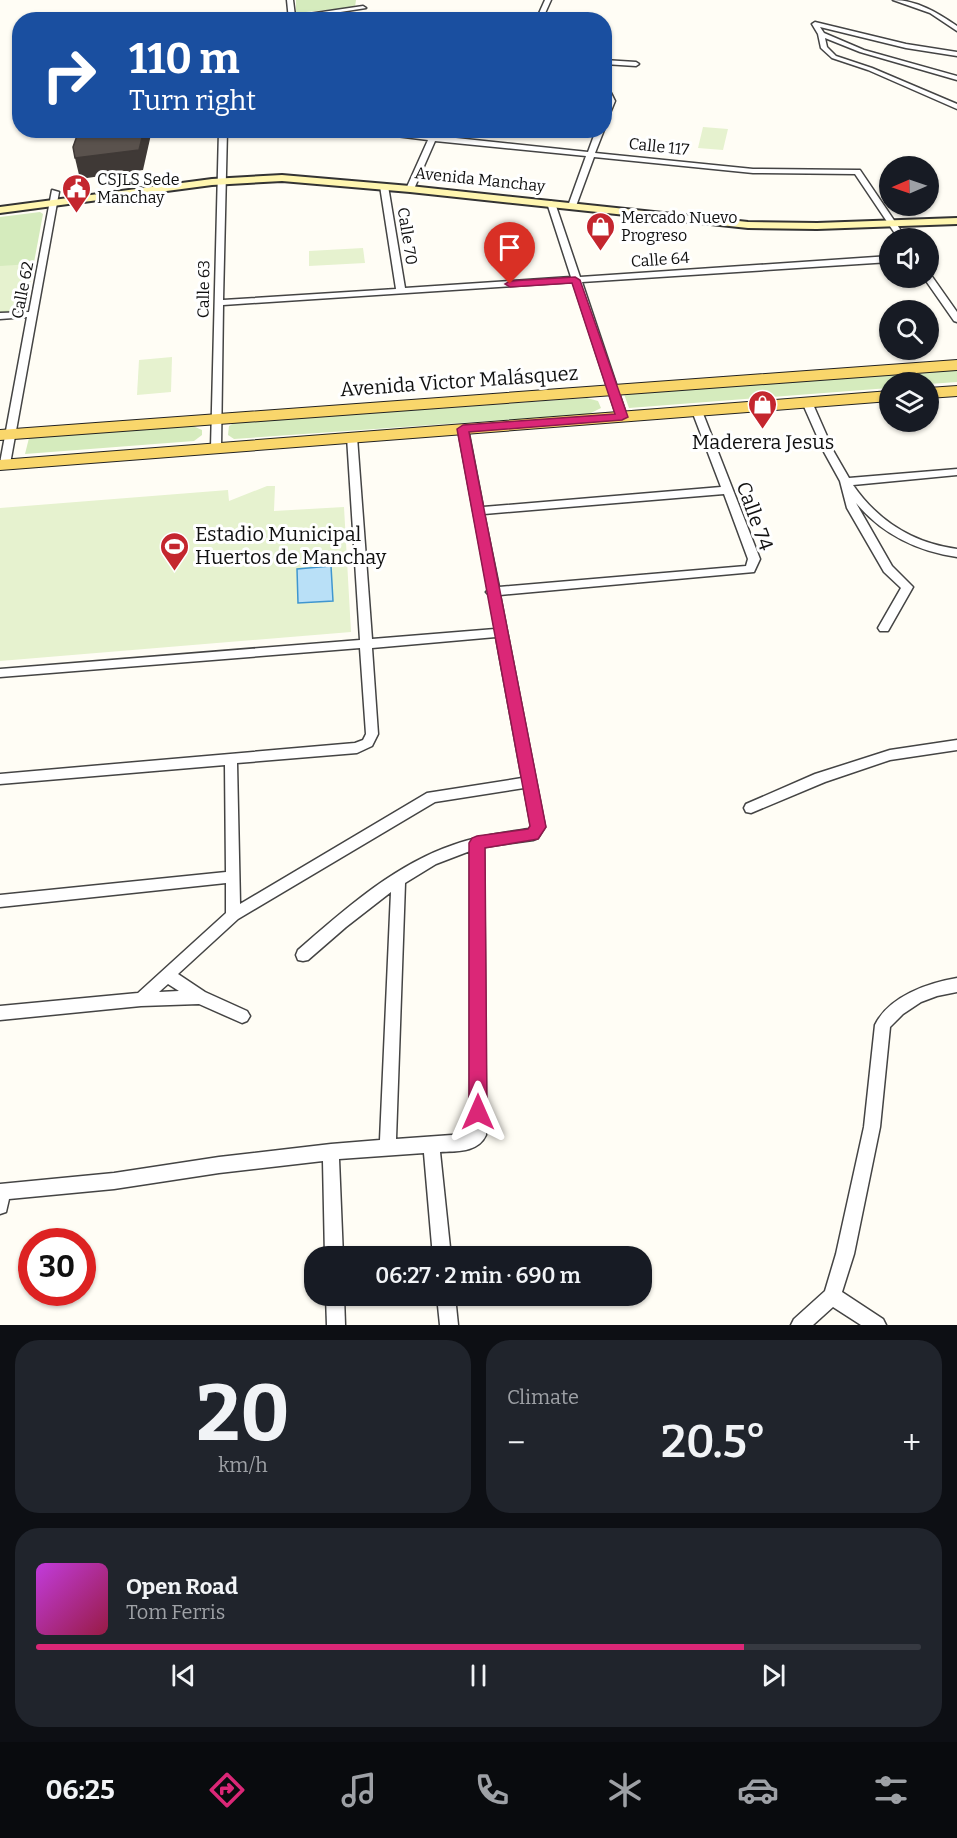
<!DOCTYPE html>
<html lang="en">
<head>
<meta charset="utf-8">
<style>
  :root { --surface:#171b24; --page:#20242c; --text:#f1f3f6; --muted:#9ea1a6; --line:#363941; --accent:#db2777 }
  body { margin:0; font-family:Bitter,serif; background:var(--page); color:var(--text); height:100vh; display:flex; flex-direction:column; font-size:22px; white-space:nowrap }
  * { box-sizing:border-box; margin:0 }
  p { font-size:20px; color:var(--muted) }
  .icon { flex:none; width:33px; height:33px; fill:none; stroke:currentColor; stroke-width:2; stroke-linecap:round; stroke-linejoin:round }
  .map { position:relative; height:1325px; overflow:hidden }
  .drawer { display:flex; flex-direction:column; gap:15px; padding:15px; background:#0d0f14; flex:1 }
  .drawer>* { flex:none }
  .top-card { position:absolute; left:12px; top:12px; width:600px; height:126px; border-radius:24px; box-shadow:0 2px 4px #0004; background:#1a4fa0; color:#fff; overflow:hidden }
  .needle { width:39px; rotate:268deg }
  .controls { position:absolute; left:879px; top:156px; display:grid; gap:12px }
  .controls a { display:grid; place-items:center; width:60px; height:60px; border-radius:50%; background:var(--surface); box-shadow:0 2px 4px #0004; font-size:30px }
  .speed { position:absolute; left:18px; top:1228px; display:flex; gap:12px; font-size:30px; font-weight:700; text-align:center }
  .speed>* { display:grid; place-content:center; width:78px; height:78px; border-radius:50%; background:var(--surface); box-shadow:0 2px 4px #0004; line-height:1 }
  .speed .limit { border:9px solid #d22; background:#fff; color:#111 }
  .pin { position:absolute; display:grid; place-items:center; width:51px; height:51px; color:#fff; margin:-62px -26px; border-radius:50% 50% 50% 0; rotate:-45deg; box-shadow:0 0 6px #0007 }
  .pin .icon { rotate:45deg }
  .me { position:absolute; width:66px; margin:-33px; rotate:0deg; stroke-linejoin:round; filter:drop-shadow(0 0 4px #0008) }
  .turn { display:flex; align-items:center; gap:21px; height:126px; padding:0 18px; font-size:27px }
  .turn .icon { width:78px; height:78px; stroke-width:2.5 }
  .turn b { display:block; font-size:42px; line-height:51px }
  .big { font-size:45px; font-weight:600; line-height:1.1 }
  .drawer .card { flex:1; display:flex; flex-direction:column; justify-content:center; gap:9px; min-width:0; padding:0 21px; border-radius:24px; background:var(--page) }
  .drawer .dial { align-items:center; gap:0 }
  .dial b { font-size:78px; line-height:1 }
  .song { display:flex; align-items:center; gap:18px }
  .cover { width:72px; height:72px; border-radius:9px; background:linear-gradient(135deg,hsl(290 70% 55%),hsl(340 70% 35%)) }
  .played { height:6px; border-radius:3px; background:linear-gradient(90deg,var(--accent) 80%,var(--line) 80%) }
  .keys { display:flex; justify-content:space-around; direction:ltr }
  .heat { display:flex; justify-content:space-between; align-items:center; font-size:33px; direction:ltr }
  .drawer .tiles { flex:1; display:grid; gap:15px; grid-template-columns:1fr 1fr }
  .card:last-child { grid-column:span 2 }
  .trip { position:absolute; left:304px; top:1246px; width:348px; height:60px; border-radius:24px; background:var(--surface); box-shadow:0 2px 4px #0004; font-weight:600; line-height:60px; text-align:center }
  .tabs { display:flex; height:96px; justify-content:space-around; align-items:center; background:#090b0e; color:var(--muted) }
  .tabs .icon { width:42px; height:42px }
  .tabs .on { color:var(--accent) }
  .tabs b { font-size:27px; color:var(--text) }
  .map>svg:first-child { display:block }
</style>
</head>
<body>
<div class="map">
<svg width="957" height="1325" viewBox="0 0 957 1325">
  <rect width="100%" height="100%" fill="#fffdf5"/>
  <!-- green -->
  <g fill="#d5ebbd">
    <polygon points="296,0 356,0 355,7 296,13"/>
    <polygon points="40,212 43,214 25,311 0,313 0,217"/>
    <polygon points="957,369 957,382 929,384 928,382 890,382 889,388 629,408 624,394"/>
    <polygon points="587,398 598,401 601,408 589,414 234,439 228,435 229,426 234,423"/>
    <polygon points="193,426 202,430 202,435 194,441 25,454 29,438"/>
  </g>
  <!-- pitch -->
  <g fill="#e6f2cf">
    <polygon points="703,127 728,129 723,150 698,148"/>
    <polygon points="363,248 365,263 309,266 309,251"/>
    <polygon points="31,264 22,309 0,311 0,266"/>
    <polygon points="172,357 171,392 137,395 139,360"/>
    <polygon points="267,486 275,486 274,511 344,507 351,632 0,661 0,508 228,490 229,501"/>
  </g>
  <!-- water -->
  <polygon fill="#b9e0f7" stroke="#3f96cf" stroke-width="1.5" points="331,566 333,601 298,603 297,569"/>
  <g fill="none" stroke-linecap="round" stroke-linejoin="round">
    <defs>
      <g id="street">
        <polygon points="287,0 293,0 295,16 363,6 366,8 289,20"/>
        <polygon points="545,0 551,0 542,20 536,20"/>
        <path d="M893,0C917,0 938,13 957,26V31L930,13Z"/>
        <polygon points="815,22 906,44 957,52 957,56 906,48 820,27 824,33 864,50 957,76 957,80 860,52 825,38 827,47 836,56 872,68 957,104 957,109 868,70 832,58 821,48 818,34 812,24"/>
        <polygon points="604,60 636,62 639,64 636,66 604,64"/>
        <polygon points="604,89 609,89 615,101 608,118 604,120 604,108 607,101"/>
        <polygon points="219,130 227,130 223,300 396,289 380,186 384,184 388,186 405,288 571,277 547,203 551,201 555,203 580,277 890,256 890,262 582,282 627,417 622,420 617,417 573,282 223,305 221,448 216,451 211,448"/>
        <polygon points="348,130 378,130 430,136 432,130 438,130 437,136 588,152 596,130 604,130 595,153 753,169 857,170 860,170 906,238 898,238 855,174 753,173 594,157 576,206 572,208 568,206 586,156 435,141 414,189 410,191 406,189 428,140"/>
        <polygon points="52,190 59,192 10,464 5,467 1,466 0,463 27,317 0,319 0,313 29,312"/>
        <polygon points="928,275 931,275 957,312 957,322 954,321 924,278 928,278"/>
        <path d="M807,399L812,402L834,452L849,478L957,469V475L853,485C878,521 913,543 957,549V557C917,551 883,535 856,503L892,566L913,587L888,631H880L878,628L901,588L884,572L847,508L840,481L824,452L802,402Z"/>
        <path d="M697,408L702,411L760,559L754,572L500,595L545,827L538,838L533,840L484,847L486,1135C478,1153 456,1151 440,1152L451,1257H433L424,1153L339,1159L343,1257H325L323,1161L219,1173L114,1189L9,1199L6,1212L0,1214V1184L114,1173L219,1157L331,1144L380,1140L391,892L346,927L308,960L303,961L298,960L296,955L298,950C344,910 394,865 453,845C478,836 503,833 529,829L531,826L524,788L435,802L238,919L178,974L205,992L247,1011L250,1016L247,1021L242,1023L199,1004L141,1006L0,1020V1006L138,993L226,913V883L0,907V895L226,872L225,765L0,784V774L355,743L363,740L366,734L360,648L0,677V669L360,640L347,437L352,434L357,437L372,639L495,629L489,595L486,592L488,590L458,429L459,427L463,426L468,429L483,507L721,487L692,411ZM724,494L748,559L746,566L499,587L484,514ZM496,637L522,778L427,793L240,904L237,763L357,753L372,746L378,734L372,648ZM470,851V1131L466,1134L396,1139L405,883L436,864ZM168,984L179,991L159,992Z"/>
        <polygon points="957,740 957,750 890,760 825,782 751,813 746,812 744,808 746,804 815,774 890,750"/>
        <path d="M957,978V992L937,996L921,1002L903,1014L890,1027L880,1127L854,1254L842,1292L883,1319L886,1325H861L833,1307L813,1325H791L794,1319L825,1291L836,1254L864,1127L875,1025C889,996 928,983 957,978Z"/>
        <polygon points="326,1296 344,1296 345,1325 327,1325"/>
        <polygon points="437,1296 455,1296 458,1325 440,1325"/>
      </g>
      <polygon id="secondary" points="282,175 410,186 748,222 817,223 957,218 957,224 817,229 748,228 410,192 282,181 212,185 0,213 0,207 212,179"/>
      <g id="primary">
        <polygon points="957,360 957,370 0,440 0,430"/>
        <polygon points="957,386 957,396 928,398 928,388"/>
        <polygon points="890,391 890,401 0,470 0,460"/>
      </g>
    </defs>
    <!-- street casing -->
    <use href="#street" stroke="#444" stroke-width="3"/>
    <!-- secondary casing -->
    <use href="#secondary" stroke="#333" stroke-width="4"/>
    <!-- primary casing -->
    <use href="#primary" stroke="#222" stroke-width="2"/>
    <!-- street -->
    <use href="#street" fill="#fff" fill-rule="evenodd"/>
    <!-- secondary -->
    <use href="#secondary" fill="#fff6b0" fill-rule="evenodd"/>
    <!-- primary -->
    <use href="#primary" fill="#f9d66b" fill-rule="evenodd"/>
  </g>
  <!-- shaded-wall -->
  <polygon fill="#3f3936" points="144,130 152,130 143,170 80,179 75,158"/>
  <!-- building -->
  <polygon fill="#5a524d" stroke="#3f3936" stroke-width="1.5" points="79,130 144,130 139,150 75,158 73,147"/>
  <!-- route -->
  <polygon fill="#db2777" stroke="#8e194d" stroke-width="1.5" points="575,277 580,280 628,417 622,420 469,432 546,827 538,839 485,848 487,1112 485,1118 478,1121 472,1118 469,1112 469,843 472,838 477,836 528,829 530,826 457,429 463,425 615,414 572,283 510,287 505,284 510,281"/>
  <!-- icons -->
  <defs>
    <symbol id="civic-pin" viewBox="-11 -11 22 30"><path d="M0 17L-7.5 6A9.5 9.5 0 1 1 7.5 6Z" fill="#c4262e" stroke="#fff"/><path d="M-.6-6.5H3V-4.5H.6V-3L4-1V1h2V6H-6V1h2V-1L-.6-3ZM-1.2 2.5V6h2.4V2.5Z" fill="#fff"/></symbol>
    <symbol id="shop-pin" viewBox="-11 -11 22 30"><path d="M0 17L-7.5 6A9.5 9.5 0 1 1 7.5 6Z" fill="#c4262e" stroke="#fff"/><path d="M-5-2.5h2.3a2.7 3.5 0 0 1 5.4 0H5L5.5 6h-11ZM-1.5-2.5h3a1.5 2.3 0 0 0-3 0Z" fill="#fff"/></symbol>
    <symbol id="stadium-pin" viewBox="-11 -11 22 30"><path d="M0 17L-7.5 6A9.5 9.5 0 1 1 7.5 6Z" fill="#c4262e" stroke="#fff"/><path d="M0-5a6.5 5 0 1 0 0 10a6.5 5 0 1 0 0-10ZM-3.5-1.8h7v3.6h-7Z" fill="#fff"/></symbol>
  </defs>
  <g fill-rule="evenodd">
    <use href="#civic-pin" x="60" y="172" width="33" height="45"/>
    <use href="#shop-pin" x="584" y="210" width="33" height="45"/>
    <use href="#shop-pin" x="746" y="388" width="33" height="45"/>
    <use href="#stadium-pin" x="158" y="530" width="33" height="45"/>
  </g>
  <g text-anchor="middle" stroke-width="6" stroke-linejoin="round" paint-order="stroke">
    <!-- far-street labels -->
    <g font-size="16" fill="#111" stroke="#fff">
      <text transform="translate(659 146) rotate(6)" y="6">Calle 117</text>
      <text transform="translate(480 179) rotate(6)" y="6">Avenida Manchay</text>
      <text transform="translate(408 236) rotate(81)" y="6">Calle 70</text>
      <text transform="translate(660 259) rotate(-4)" y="6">Calle 64</text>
      <text transform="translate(203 289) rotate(-89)" y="6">Calle 63</text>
      <text transform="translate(22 290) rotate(-79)" y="6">Calle 62</text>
    </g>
    <!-- far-poi labels -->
    <g font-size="16" fill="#111" stroke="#fff" text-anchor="start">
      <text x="97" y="185">CSJLS Sede<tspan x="97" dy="18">Manchay</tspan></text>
      <text x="621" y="223">Mercado Nuevo<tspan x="621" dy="18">Progreso</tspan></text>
    </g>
    <!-- street labels -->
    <g font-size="20" fill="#111" stroke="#fff">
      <text transform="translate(459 381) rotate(-4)" y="7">Avenida Victor Malásquez</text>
      <text transform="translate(755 516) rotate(70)" y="7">Calle 74</text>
    </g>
    <!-- poi labels -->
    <g font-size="20" fill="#111" stroke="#fff">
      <text x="763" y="449">Maderera Jesus</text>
      <text x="195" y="541" text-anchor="start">Estadio Municipal<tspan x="195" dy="23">Huertos de Manchay</tspan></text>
    </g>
  </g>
</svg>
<div class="controls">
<a><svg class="needle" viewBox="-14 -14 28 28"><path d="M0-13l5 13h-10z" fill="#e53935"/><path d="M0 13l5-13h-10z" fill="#9ea1a6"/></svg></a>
<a><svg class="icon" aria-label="sound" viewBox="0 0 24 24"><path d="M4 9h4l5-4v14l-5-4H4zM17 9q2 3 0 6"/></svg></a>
<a><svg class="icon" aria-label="search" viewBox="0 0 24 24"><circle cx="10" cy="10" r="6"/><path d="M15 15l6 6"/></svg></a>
<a><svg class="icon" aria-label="layers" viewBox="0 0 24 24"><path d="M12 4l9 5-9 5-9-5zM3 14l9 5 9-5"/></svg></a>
</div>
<div class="speed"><div class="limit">30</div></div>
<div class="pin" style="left:510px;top:284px;background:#d93025"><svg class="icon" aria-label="arrive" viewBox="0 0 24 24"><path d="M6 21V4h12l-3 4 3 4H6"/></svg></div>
<svg class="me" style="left:478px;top:1112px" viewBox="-20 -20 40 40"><path d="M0-17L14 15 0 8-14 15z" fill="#db2777" stroke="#fff" stroke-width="4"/></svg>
<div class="trip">06:27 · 2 min · 690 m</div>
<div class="top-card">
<div class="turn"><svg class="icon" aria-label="right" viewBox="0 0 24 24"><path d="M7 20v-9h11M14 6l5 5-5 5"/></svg><div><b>110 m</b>Turn right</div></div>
</div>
</div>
<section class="drawer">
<div class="tiles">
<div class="card dial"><b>20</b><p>km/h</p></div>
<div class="card"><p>Climate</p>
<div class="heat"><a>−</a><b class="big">20.5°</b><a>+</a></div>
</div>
<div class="card">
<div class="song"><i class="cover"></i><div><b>Open Road</b><p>Tom Ferris</p></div></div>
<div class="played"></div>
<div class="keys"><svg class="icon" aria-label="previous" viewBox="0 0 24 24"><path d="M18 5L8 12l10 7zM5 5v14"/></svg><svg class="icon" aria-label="pause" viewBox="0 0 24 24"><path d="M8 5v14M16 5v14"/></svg><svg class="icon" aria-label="next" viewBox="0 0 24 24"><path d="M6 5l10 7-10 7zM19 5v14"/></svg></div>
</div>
</div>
</section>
<nav class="tabs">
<b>06:25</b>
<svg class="icon on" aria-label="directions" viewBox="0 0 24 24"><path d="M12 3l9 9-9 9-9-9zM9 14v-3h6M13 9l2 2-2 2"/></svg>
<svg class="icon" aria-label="music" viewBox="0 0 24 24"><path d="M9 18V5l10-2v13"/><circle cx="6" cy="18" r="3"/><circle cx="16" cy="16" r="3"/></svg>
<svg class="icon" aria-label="phone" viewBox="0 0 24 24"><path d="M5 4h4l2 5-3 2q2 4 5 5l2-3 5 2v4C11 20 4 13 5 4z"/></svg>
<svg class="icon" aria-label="climate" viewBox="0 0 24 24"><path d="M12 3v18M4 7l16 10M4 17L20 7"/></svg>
<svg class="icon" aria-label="car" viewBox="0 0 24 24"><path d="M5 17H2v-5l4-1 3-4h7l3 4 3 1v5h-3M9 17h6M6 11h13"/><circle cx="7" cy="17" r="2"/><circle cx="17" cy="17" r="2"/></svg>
<svg class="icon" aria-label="filters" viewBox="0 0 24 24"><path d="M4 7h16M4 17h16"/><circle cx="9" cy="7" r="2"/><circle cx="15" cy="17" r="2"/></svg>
</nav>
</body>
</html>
